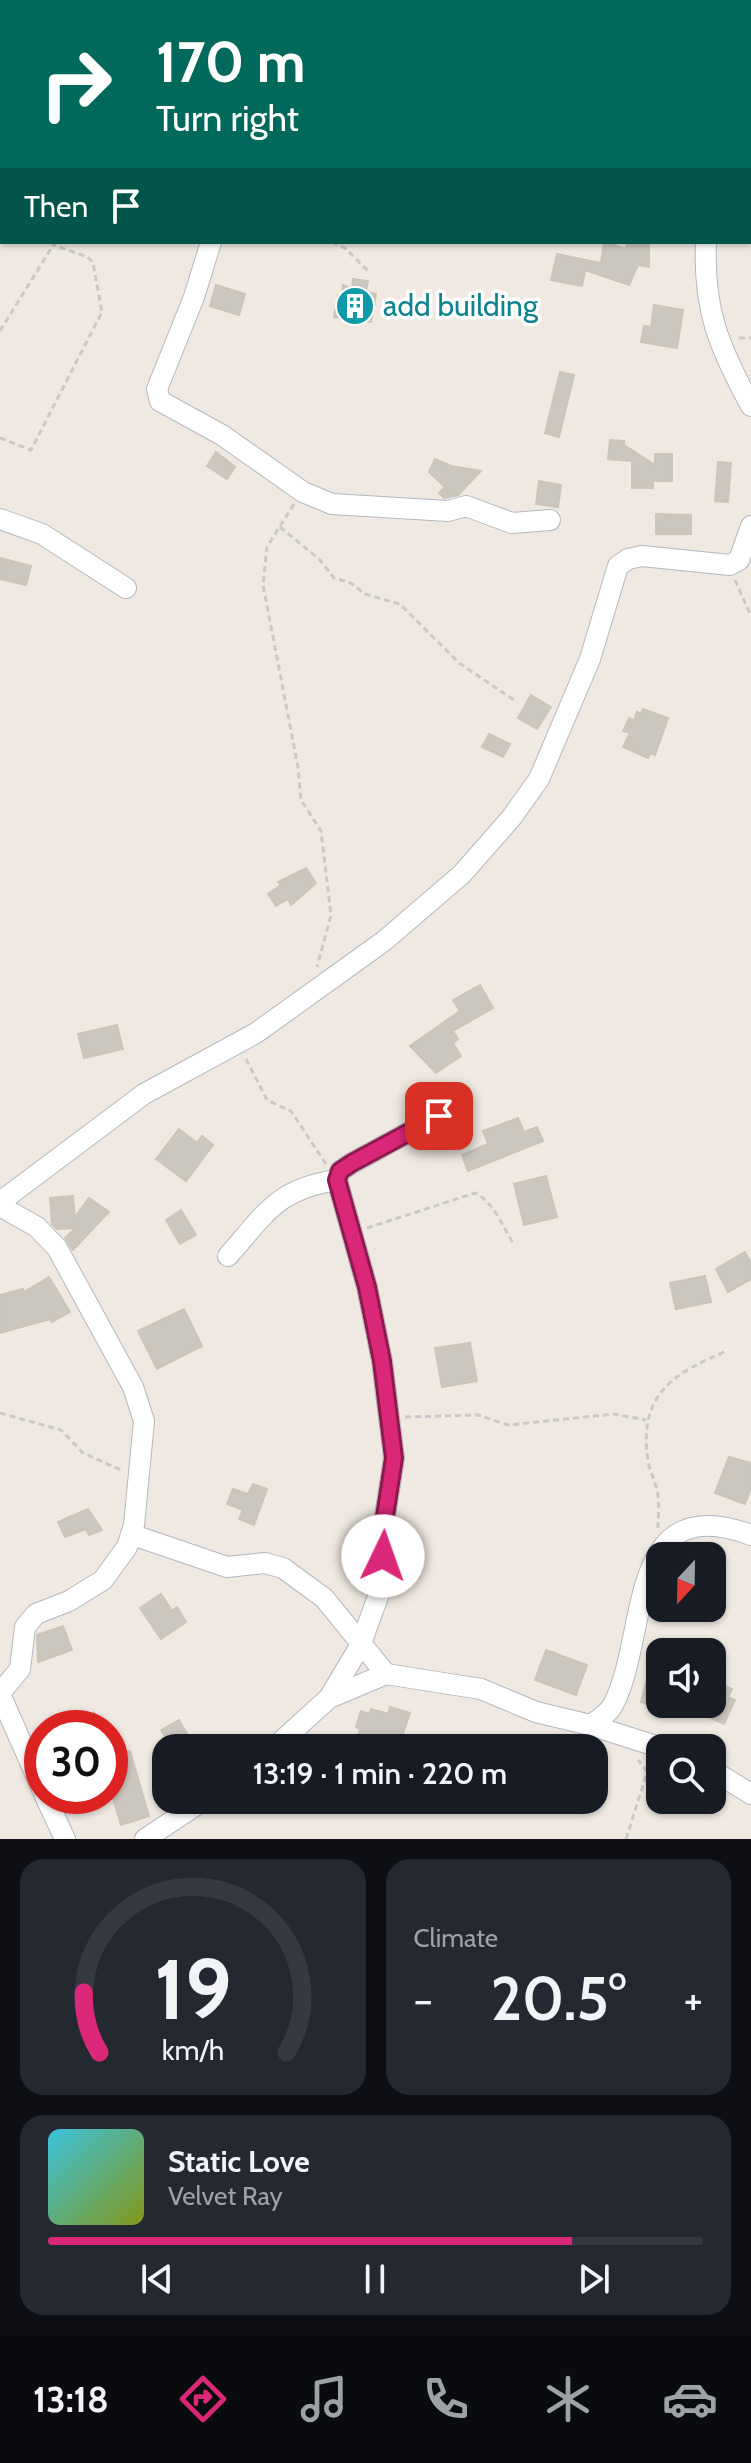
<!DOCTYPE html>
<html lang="en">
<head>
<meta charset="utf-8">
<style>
  :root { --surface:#171b24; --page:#242831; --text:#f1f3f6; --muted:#9ea1a6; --line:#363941; --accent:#db2777 }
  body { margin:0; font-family:Cabin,sans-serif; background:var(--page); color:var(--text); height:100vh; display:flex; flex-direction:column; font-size:30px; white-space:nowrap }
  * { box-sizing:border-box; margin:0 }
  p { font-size:26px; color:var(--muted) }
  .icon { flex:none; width:44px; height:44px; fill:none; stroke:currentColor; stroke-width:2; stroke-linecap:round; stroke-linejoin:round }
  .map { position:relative; height:1839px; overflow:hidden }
  .side { display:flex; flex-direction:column; gap:20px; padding:20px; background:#0d0f14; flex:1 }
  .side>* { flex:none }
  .banner { position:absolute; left:0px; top:0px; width:752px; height:244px; box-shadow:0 2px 6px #0004; background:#00695c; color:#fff; overflow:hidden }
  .needle { width:52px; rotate:202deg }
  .buttons { position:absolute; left:646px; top:1542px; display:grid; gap:16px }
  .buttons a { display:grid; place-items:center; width:80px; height:80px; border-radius:16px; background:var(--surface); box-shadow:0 2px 6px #0004; font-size:40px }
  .speed { position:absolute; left:24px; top:1710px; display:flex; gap:16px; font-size:40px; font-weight:700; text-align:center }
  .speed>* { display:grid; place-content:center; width:104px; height:104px; border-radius:50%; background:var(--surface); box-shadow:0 2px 6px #0004; line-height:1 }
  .speed .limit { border:12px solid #d22; background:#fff; color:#111 }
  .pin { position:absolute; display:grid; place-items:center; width:68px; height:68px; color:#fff; margin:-34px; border-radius:16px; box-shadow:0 4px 12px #0006 }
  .me { position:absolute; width:88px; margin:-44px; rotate:3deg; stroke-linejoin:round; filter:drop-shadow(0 0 6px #0008) }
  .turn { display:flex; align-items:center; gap:28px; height:168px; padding:0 24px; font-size:36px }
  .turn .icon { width:104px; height:104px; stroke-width:2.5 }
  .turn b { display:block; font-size:56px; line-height:68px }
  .then { display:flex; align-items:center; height:76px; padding:0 24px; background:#0003; gap:16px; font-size:30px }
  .big { font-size:60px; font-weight:600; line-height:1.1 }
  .side .widget { flex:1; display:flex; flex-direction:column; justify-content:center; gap:12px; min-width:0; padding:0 28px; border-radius:24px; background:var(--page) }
  .side .dial { align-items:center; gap:0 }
  .dial svg { height:208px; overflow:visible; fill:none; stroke:var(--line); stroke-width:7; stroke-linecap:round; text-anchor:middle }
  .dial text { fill:var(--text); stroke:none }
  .song { display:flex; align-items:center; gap:24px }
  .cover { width:96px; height:96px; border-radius:12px; background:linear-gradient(135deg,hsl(190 70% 55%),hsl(70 70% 35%)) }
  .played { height:8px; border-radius:4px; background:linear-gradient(90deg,var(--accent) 80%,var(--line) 80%) }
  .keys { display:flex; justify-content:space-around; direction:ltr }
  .heat { display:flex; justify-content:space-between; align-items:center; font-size:44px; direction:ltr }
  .side .tiles { flex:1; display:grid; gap:20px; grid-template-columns:1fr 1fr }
  .widget:last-child { grid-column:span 2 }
  .trip { position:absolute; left:152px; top:1734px; width:456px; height:80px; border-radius:24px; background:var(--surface); box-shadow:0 2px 6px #0004; font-weight:600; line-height:80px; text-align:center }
  .dock { display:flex; height:128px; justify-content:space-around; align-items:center; background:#090b0e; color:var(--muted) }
  .dock .icon { width:56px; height:56px }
  .dock .active { color:var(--accent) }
  .dock b { font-size:36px; color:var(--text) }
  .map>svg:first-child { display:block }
</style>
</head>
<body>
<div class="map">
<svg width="751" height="1839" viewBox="0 0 751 1839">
  <rect width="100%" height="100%" fill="#efe9e1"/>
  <!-- building -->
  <g fill="#cbc7bf" stroke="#cbc5ba" stroke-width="2">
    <polygon points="604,242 626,249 627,242 649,244 649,267 638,265 629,285 585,270 582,286 551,280 557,254 601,263"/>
    <polygon points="353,279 368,281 366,292 376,294 371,322 334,317 338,295 342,294 343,285 352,289"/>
    <polygon points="216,285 245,294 239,315 210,306"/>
    <polygon points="654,305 683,310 677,348 641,342 644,326 651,327"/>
    <polygon points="560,372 574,375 559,437 545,433"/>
    <polygon points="610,440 624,441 624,445 655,465 655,454 672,454 672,481 653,481 653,488 632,488 632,461 608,459"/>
    <polygon points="216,452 235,467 227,479 207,466"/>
    <polygon points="435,459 451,466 481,471 458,495 444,498 439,493 445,487 429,472"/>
    <polygon points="718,462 731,463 728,502 715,501"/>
    <polygon points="539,481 561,485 558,507 536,504"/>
    <polygon points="656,514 691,515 691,534 656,534"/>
    <polygon points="0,558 31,566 26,585 0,579"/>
    <polygon points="531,695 551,707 537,729 518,718"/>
    <polygon points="643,709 668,718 655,755 651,753 648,758 623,747 630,733 623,731 629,718 634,720 637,712 641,714"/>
    <polygon points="489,734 510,744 503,757 482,747"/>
    <polygon points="306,868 316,883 291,905 288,899 276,906 268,894 281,885 278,882"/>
    <polygon points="480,985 493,1008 453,1031 458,1039 453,1043 461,1056 436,1073 410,1046 460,1011 453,1000"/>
    <polygon points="117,1025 123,1049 84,1058 78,1034"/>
    <polygon points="518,1118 524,1132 537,1127 543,1141 468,1171 462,1155 488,1144 483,1131"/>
    <polygon points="179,1129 197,1143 202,1136 213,1145 186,1181 156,1159"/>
    <polygon points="546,1176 557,1217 524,1225 514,1184"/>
    <polygon points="73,1196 75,1217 89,1198 109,1212 73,1250 65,1238 76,1228 57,1229 52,1224 50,1198"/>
    <polygon points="181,1210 196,1235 180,1244 166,1220"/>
    <polygon points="745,1252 751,1263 751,1279 728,1292 716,1269"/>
    <polygon points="705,1276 711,1302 676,1309 670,1283"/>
    <polygon points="49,1277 70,1312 52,1322 50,1319 0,1333 0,1295 23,1289 24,1292"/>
    <polygon points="184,1309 202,1346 157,1369 138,1331"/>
    <polygon points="470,1343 477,1381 442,1387 435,1348"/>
    <polygon points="729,1457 751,1463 751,1487 745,1504 715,1493"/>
    <polygon points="253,1484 267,1489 254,1525 239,1519 243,1510 227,1504 233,1489 248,1494"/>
    <polygon points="88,1509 102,1530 89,1535 86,1529 65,1537 58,1522"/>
    <polygon points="161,1594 172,1611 177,1607 186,1622 161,1639 140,1608"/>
    <polygon points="63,1626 72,1650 38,1662 37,1635"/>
    <polygon points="546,1650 587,1665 576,1695 535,1680"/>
    <polygon points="650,1667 660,1670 660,1708 641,1702"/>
    <polygon points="712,1680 732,1689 728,1697 735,1700 724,1724 681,1704 712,1704"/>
    <polygon points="390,1707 410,1713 398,1748 358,1737 360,1729 356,1727 361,1711 370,1714 371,1709 388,1714"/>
    <polygon points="94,1713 100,1728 58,1728"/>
    <polygon points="179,1720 195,1748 172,1748 161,1730"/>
    <polygon points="130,1751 149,1816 121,1825 110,1788 110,1757"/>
  </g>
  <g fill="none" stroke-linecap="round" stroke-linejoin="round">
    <defs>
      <g id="minor">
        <polyline points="705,2 705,0"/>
        <polyline points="0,63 2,64"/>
        <polyline points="0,160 2,161"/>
        <polyline points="211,242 194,297 157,389 160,401 222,435 303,492 332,504 448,511 466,506 512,523 550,520"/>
        <path d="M706,242C703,310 719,347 751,406"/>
        <polyline points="0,519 42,534 126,588"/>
        <polyline points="0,1202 144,1094 256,1033 384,941 462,874 512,817 539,779 590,659 618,566 628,559 642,556 730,565 739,560 751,526"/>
        <polyline points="0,1206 37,1227 57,1248 133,1387 144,1421 134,1525 127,1547 103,1580 69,1601 36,1614 25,1627 20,1669 0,1693"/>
        <path d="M228,1256C266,1213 277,1189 337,1180"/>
        <polyline points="133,1535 227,1567 265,1563 283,1568 324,1598 386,1674"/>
        <polyline points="0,1694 42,1789"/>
        <polyline points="329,1698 360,1646 383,1583 383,1529 394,1458 382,1361 367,1287 337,1180 340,1171 352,1163 439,1116"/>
        <polyline points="590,1725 662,1748"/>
        <path d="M274,1748L329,1698L386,1674L481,1689L536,1712L590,1725C598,1720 608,1714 613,1705C650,1634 624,1488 751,1535"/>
        <polyline points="712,1770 751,1794"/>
        <polyline points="45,1796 65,1839"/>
        <polyline points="145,1839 204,1800"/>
      </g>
    </defs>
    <!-- minor casing -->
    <use href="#minor" stroke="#b4b7c1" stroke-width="22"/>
    <!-- path -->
    <g stroke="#c9c9c9" stroke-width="3" stroke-dasharray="6 4" stroke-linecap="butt">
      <polyline points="332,242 345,248 368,271"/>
      <polyline points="0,331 55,242"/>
      <polyline points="739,338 751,338"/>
      <polyline points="0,438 31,450 102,312 93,263 88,257 53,245"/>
      <polyline points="294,504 267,547 263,585 298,767 301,800 321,831 331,915 317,967"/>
      <polyline points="280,527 319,559 334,578 351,583 365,594 400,604 459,663 514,700"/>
      <polyline points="735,580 751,616"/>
      <polyline points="246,1059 267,1100 291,1111 326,1164"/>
      <path d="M367,1228L475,1193C493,1201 504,1228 514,1245"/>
      <polyline points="0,1413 61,1430 83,1453 121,1470"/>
      <polyline points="405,1417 478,1415 508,1425 614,1414 646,1420"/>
      <path d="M658,1528C658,1516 660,1502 657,1490C655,1480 649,1470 648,1460C638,1395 673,1373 727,1351"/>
      <polyline points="626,1839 645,1779 646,1770 638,1760"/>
    </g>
    <!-- minor -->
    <use href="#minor" stroke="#fff" stroke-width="20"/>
  </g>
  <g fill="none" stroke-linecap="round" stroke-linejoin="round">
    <defs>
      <polyline id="route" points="383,1556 383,1529 394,1458 382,1361 367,1287 337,1180 340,1171 352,1163 439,1116"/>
    </defs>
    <!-- route casing -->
    <use href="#route" stroke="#8e194d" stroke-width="20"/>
    <!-- route -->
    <use href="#route" stroke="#db2777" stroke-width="14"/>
  </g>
  <!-- icons -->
  <defs>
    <symbol id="building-disc" viewBox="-11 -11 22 22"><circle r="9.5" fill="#0f9aa8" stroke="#fff"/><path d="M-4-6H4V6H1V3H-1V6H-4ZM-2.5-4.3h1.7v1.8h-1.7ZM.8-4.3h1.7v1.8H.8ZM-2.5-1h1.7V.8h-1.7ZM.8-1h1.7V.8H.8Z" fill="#fff"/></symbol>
  </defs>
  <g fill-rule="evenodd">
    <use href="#building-disc" x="333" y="284" width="44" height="44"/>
  </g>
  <g text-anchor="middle" stroke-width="7" stroke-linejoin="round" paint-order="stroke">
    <!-- culture labels -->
    <g font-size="30" fill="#0d838f" stroke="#fff" text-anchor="start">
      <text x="383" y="316">add building</text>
    </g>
  </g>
</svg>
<div class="buttons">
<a><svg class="needle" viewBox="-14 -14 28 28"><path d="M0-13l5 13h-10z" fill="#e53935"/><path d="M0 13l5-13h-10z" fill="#9ea1a6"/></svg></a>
<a><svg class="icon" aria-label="sound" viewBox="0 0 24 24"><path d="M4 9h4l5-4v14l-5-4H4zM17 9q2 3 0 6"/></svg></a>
<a><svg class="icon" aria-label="search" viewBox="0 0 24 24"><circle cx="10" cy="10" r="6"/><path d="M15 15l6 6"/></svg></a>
</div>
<div class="speed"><div class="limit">30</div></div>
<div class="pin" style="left:439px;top:1116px;background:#d93025"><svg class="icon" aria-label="arrive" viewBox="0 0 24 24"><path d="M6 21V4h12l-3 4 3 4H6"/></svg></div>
<svg class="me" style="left:383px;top:1556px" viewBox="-20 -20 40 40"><circle r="19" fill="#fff"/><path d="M0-13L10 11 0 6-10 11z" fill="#db2777"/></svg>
<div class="trip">13:19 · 1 min · 220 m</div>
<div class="banner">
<div class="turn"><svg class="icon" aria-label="right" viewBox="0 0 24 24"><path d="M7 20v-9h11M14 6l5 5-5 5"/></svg><div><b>170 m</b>Turn right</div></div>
<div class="then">Then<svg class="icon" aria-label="arrive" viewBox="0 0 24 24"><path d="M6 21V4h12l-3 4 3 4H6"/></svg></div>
</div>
</div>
<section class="side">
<div class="tiles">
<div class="widget dial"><svg viewBox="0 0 100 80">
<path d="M14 69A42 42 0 1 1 86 69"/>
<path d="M14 69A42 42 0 0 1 8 46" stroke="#db2777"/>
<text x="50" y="56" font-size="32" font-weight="700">19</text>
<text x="50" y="72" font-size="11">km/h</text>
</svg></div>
<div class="widget"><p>Climate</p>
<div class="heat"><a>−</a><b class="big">20.5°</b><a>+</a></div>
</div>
<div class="widget">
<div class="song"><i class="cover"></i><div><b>Static Love</b><p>Velvet Ray</p></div></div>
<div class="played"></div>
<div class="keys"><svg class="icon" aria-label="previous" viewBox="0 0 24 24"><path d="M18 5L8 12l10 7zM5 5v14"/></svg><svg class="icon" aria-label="pause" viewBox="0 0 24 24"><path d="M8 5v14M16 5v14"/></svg><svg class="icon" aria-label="next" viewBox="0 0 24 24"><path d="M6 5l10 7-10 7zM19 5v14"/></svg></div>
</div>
</div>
</section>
<nav class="dock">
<b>13:18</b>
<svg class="icon active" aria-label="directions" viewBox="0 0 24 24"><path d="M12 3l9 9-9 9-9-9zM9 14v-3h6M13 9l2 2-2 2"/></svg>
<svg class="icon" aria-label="music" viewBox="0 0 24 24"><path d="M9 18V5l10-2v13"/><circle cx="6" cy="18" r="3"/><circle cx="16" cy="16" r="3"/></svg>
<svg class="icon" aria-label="phone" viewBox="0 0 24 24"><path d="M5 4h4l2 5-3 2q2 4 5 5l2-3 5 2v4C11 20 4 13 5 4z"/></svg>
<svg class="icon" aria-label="climate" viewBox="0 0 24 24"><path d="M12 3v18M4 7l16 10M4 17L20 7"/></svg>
<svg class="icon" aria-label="car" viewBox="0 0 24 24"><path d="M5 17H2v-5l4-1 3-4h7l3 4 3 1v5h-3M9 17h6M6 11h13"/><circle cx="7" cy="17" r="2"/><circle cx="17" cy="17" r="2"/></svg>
</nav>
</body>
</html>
